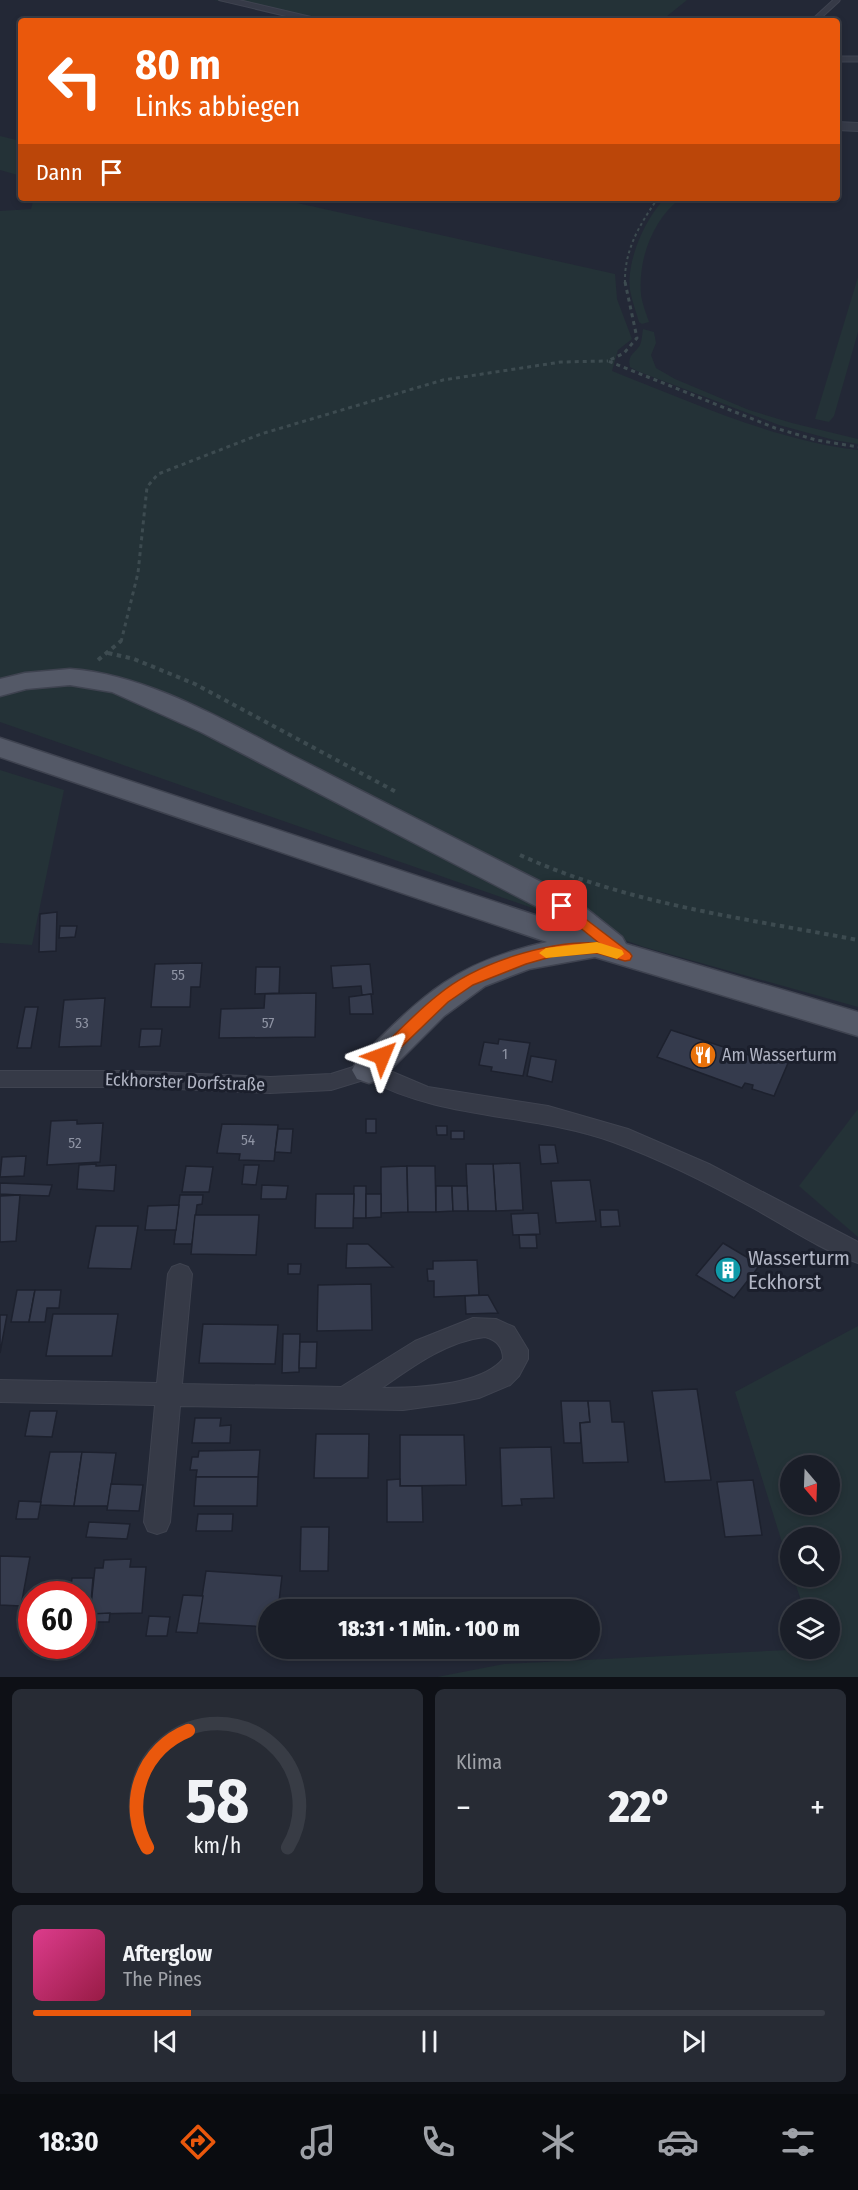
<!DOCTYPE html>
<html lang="de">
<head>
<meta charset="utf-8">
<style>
  :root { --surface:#1a1e28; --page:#272b34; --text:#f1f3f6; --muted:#9fa2a8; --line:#383c45; --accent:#ea580c }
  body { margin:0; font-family:"Fira Sans Condensed",sans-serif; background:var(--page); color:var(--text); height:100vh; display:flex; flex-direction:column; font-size:22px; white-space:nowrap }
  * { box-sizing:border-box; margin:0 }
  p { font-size:20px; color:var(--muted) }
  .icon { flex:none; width:33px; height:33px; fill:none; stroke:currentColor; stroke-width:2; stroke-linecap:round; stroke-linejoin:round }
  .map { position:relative; height:1677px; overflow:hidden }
  .drawer { display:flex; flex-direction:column; gap:12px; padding:12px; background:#0e1016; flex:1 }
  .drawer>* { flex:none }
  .top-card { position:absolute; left:18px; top:18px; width:822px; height:183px; border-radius:6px; box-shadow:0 3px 9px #0003,0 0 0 2px var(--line); background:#ea580c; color:#fff; overflow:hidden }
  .needle { width:39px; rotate:161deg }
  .controls { position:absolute; left:780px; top:1455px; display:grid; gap:12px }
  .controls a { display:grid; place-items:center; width:60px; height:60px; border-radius:50%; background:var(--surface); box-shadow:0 3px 9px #0003,0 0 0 2px var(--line); font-size:30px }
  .speed { position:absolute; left:18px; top:1581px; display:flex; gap:12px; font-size:30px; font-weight:700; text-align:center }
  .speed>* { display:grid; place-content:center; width:78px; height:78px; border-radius:50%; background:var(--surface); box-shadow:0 3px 9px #0003,0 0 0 2px var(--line); line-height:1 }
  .speed .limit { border:9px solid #d22; background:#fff; color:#111 }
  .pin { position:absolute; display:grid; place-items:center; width:51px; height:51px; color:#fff; margin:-26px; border-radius:12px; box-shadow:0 3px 9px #0006 }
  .me { position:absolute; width:66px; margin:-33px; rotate:46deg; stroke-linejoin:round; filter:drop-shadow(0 0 4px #0008) }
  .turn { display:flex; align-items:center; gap:21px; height:126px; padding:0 18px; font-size:27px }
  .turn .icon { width:78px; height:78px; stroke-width:2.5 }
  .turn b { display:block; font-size:42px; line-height:51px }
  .then { display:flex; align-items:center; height:57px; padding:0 18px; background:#0003; gap:12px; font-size:22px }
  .big { font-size:45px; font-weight:800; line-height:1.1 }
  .drawer .tile { flex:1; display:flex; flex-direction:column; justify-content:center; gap:9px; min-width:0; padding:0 21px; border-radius:9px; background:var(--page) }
  .drawer .dial { align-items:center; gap:0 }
  .dial svg { height:156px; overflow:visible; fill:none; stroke:var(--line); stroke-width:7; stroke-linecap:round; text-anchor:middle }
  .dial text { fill:var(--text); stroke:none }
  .song { display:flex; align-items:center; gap:18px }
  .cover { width:72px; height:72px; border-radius:9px; background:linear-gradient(135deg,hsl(330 70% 55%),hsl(340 70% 35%)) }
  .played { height:6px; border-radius:3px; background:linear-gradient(90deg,var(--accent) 20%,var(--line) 20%) }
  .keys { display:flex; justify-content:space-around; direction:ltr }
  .heat { display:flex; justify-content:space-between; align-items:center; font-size:33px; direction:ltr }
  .drawer .tiles { flex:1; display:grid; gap:12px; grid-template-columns:1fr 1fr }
  .tile:last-child { grid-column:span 2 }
  .trip { position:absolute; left:258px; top:1599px; width:342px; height:60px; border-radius:30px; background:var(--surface); box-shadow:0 3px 9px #0003,0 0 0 2px var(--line); font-weight:800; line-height:60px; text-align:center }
  .tab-bar { display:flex; height:96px; justify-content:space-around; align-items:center; background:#0a0c10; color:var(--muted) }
  .tab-bar .icon { width:42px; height:42px }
  .tab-bar .current { color:var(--accent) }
  .tab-bar b { font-size:27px; color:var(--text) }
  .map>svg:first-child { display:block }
</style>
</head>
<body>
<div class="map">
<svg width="858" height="1677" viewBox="0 0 858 1677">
  <rect width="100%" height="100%" fill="#232836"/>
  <!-- green -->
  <g fill="#243237" fill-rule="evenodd">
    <polygon points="214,0 687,0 661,21 314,21"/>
    <polygon points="0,136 21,141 21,176 0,170"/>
    <path d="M34,198H275L615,274L617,299L632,339L618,350L612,371C692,402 773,440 858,450V1007L644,947L0,722V211L31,209Z"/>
    <path d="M665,198H681C653,219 638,259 641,294C642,303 646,313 649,322L642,324L639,322C636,312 632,301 630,290C626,261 645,219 665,198Z"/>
    <polygon points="858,277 858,332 834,416 829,422 815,419"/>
    <path d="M643,329L654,332L656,343L651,355L656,368L675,379L749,410L792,423L858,439V444L834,440L779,425L637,371L630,367C627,354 635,354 640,345C642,341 642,334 643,329Z"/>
    <polygon points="0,770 64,790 32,945 0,943"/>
    <polygon points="858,1109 858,1237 799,1186"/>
    <path d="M858,1326V1677H437L504,1664L830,1648V1610L804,1609L793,1577L830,1576V1538H790V1568L735,1392ZM790,1466H830V1504H790Z"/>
  </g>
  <!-- building -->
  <g fill="#353b4d" stroke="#1d212e" stroke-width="1.5">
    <polygon points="57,912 56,951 39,952 40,914"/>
    <polygon points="60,926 77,926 75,937 59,938"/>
    <polygon points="202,963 200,987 191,987 190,1007 151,1007 155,964"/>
    <polygon points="370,964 373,994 362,995 361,986 333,988 331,966"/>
    <polygon points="256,967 280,967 279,993 255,994"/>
    <polygon points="316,993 315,1037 219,1038 221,1009 264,1008 265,994"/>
    <polygon points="371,994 373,1014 350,1014 349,997"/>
    <polygon points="105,998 101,1046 59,1047 64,1000"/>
    <polygon points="25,1007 38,1007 31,1048 17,1048"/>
    <polygon points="141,1029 162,1029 160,1046 139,1047"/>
    <polygon points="671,1030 764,1060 766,1056 788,1063 774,1096 752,1089 753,1085 745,1083 742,1088 657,1057"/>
    <polygon points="499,1039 530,1043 523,1076 491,1071 492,1067 479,1065 484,1042 498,1044"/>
    <polygon points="531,1056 556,1060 552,1082 527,1076"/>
    <rect x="366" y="1119" width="10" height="14"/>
    <polygon points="77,1120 77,1124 103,1123 100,1162 47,1165 51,1121"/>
    <polygon points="222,1124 278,1125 274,1161 239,1160 240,1154 217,1153"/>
    <polygon points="436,1126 447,1126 447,1135 437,1135"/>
    <polygon points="278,1129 293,1129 291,1153 275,1152"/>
    <rect x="451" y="1131" width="13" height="8"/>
    <polygon points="539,1145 555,1145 558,1163 541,1164"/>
    <polygon points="26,1156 24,1176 0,1177 2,1157"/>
    <polygon points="520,1163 523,1210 496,1211 493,1164"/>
    <polygon points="96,1164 96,1166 116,1165 114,1191 77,1189 79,1165"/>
    <polygon points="466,1164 493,1164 496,1211 468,1211"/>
    <polygon points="244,1165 259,1165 256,1185 242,1184"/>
    <polygon points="186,1166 213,1167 209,1192 182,1192"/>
    <polygon points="407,1166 408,1212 381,1213 381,1167"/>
    <polygon points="407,1166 435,1166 436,1212 408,1212"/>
    <polygon points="590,1180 596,1221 556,1223 551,1181"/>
    <polygon points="0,1183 52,1185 49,1196 20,1195 0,1194"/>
    <polygon points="262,1185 288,1186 286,1199 261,1199"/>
    <polygon points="354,1186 366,1186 366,1218 353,1218"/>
    <polygon points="436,1186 452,1186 453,1211 436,1212"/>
    <polygon points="452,1186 467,1186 468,1211 453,1211"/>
    <polygon points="316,1194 354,1194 353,1228 315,1228"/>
    <polygon points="366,1194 381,1194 381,1217 366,1218"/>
    <polygon points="20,1195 16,1241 0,1242 0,1196"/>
    <polygon points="180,1195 203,1195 202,1204 197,1205 192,1244 174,1244"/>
    <polygon points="179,1205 176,1230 145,1230 148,1206"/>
    <polygon points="600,1210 618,1210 620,1226 601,1227"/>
    <polygon points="538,1213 540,1234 513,1235 511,1214"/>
    <polygon points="195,1215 259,1215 256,1255 191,1254"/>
    <polygon points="96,1226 138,1226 131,1269 88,1268"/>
    <polygon points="519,1235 536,1235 537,1248 520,1248"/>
    <polygon points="723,1243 760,1265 734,1298 696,1275"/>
    <polygon points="347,1244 368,1244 393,1267 346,1268"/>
    <polygon points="477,1260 479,1295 434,1297 434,1281 428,1281 427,1269 433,1269 433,1261"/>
    <polygon points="288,1264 301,1264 300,1274 288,1274"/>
    <polygon points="371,1284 372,1330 317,1331 318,1285"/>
    <polygon points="17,1290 35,1290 29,1322 11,1322"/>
    <polygon points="35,1290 61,1290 59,1308 47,1308 45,1322 29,1322"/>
    <polygon points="488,1295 498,1313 466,1314 465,1296"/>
    <polygon points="53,1314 118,1314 112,1356 46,1356"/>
    <polygon points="0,1315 7,1315 0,1353"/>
    <polygon points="203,1324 278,1325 275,1364 199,1363"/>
    <polygon points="283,1334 300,1334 299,1372 282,1373"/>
    <polygon points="300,1342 317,1342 316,1368 299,1368"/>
    <polygon points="697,1389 711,1480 665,1482 652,1391"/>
    <polygon points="561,1401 588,1401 590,1422 580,1423 581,1443 564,1443"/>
    <polygon points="588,1401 610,1401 612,1422 624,1422 628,1462 583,1463 580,1423 590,1422"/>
    <polygon points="30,1411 57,1411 52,1437 25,1436"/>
    <polygon points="195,1418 221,1418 220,1426 231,1425 230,1443 192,1443"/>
    <polygon points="316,1434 369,1434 368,1478 314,1478"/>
    <polygon points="400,1435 464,1435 466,1485 400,1486"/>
    <polygon points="551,1447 554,1498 521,1499 522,1505 502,1506 500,1448"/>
    <polygon points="260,1450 258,1477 196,1477 197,1470 190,1470 192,1457 198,1457 199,1451"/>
    <polygon points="50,1452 82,1452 74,1506 40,1505"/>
    <polygon points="82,1452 116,1453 108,1506 74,1506"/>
    <polygon points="196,1477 258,1477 257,1506 194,1506"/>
    <polygon points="400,1479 400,1486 422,1486 423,1522 387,1522 387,1480"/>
    <polygon points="753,1480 762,1535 725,1537 717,1482"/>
    <polygon points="111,1484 143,1485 139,1511 107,1510"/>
    <polygon points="19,1501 41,1502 38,1519 16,1519"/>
    <polygon points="198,1514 233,1514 232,1531 196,1531"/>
    <polygon points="89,1522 130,1524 127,1539 86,1537"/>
    <polygon points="301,1527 329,1527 328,1571 300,1571"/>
    <polygon points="0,1556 30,1557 21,1606 0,1605"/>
    <polygon points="131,1559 130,1567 146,1567 142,1613 90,1614 95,1568 103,1568 104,1560"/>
    <polygon points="206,1571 282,1576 278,1610 268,1610 268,1627 198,1623"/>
    <polygon points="72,1578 93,1578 90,1614 110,1613 109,1622 89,1622 87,1640 82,1640 82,1594 70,1594"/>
    <polygon points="183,1595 203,1596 197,1633 176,1632"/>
    <rect x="491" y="1601" width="17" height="9"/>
    <polygon points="149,1616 170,1617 167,1636 146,1636"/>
  </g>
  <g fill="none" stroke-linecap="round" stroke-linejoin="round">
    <defs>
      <g id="service">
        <polyline points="814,21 837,0"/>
        <polyline points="837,59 858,59"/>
      </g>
      <g id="minor">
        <polygon points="219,0 239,0 328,21 307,21"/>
        <polygon points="837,122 858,123 858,131 837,130"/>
        <path d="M369,1062L428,1087L548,1106L628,1129L709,1164L858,1242V1263C821,1250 787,1227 753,1208C708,1183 662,1160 613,1142C532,1113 441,1120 367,1079L331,1090L270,1093L132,1087H0V1071H132L270,1077L331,1074Z"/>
        <path d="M180,1264L188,1267L192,1274L182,1384L341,1387L415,1341L473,1318L496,1319L514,1327L528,1350V1359L519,1376L510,1385L479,1398L454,1403L403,1410L180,1406L170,1522L166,1531L157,1534L148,1531L144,1522L155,1405L0,1402V1380L157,1383L168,1274L172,1267ZM485,1337C497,1340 503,1347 503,1359C481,1386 415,1388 382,1388C412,1367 447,1341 485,1337Z"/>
      </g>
      <path id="primary" d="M70,669C152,675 233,726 305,762C394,808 484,853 573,898L622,937L626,944L858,1012V1036L595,957L529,969L485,986L444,1016L381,1079L369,1083L357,1079L352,1070L357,1061C423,995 453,963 547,942L0,757V738L565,925L551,914L201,732L112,692L70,685L26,689L0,696V679L25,673Z"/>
    </defs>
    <!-- service casing -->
    <use href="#service" stroke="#3f4350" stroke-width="7"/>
    <!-- minor casing -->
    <use href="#minor" stroke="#3f4350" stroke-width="2"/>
    <!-- primary casing -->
    <use href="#primary" stroke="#3f4350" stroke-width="3"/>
    <!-- path-far2 -->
    <path stroke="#3d4b50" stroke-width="2" stroke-dasharray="3 3" stroke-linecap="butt" d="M625,283C624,250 640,224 658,198"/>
    <!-- path-far1 -->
    <g stroke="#3d4b50" stroke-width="3" stroke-dasharray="4 4" stroke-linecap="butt">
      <polyline points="625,282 637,338 624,353 608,361 775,428 816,440 858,447"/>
      <polyline points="121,642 138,573 147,487 158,474 261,434 443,380 561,362 608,361"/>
    </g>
    <!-- path -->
    <g stroke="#3d4b50" stroke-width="4" stroke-dasharray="4.5 4.5" stroke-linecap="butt">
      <polyline points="108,653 134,659 195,684 398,793"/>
      <polyline points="98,660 121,641"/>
      <path d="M520,855C627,904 743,918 858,940"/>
    </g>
    <!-- service -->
    <use href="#service" stroke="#363a47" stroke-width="5"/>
    <!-- minor -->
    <use href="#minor" fill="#363a47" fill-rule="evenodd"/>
    <!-- primary -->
    <use href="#primary" fill="#545967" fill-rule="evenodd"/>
  </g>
  <!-- route -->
  <path fill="#ea580c" stroke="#983908" stroke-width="1.5" d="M562,901L630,953L632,956L630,960L625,961L597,953L554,956L526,964L473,985L448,1002L388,1060H377L375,1056L377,1052C397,1033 416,1012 438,995C476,963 549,940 599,943L557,909L555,906Z"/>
  <!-- slow -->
  <polygon fill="#f59e0b" points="597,942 622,950 624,954 617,959 597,953 546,958 539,953 546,948"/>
  <!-- icons -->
  <defs>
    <symbol id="restaurant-disc" viewBox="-11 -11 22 22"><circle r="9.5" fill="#e8710a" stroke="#1b1f2c"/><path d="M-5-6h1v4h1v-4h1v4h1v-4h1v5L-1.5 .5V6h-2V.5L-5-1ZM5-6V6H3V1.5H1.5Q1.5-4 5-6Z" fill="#fff"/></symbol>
    <symbol id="building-disc" viewBox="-11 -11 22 22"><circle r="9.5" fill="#0f9aa8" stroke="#1b1f2c"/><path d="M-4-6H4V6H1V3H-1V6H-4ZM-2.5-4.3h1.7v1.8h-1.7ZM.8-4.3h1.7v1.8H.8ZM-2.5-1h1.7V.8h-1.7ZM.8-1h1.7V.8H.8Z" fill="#fff"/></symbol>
  </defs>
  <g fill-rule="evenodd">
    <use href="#restaurant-disc" x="688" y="1040" width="30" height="30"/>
    <use href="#building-disc" x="713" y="1255" width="30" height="30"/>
  </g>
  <g text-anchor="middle" stroke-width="6" stroke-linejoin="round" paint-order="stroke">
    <!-- number labels -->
    <g font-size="15" fill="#8f94a4">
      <text x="178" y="980">55</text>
      <text x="82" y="1028">53</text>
      <text x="268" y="1028">57</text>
      <text x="505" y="1059">1</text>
      <text x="248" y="1145">54</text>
      <text x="75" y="1148">52</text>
    </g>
    <!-- poi labels -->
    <g font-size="18" fill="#b0b4c3" stroke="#1b1f2c" text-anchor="start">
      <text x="722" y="1061">Am Wasserturm</text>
    </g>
    <!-- street labels -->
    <g font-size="18" fill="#b0b4c3" stroke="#1b1f2c">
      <text transform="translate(185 1082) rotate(2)" y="6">Eckhorster Dorfstraße</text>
    </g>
    <!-- near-poi labels -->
    <g font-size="21" fill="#b0b4c3" stroke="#1b1f2c" text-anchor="start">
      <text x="748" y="1265">Wasserturm<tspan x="748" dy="24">Eckhorst</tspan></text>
    </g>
  </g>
</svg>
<div class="controls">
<a><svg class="needle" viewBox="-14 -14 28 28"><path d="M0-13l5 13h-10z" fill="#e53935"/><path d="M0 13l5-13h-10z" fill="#9fa2a8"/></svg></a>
<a><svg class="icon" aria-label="search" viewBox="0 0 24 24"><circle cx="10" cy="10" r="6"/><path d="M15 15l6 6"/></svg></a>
<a><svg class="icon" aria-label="layers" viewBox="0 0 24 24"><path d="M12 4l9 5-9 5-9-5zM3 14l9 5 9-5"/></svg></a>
</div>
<div class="speed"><div class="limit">60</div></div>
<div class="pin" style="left:562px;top:906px;background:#d93025"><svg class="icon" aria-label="arrive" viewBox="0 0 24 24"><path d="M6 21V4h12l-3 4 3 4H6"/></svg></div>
<svg class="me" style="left:382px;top:1056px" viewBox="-20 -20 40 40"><path d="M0-17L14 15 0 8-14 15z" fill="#ea580c" stroke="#fff" stroke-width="4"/></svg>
<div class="trip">18:31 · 1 Min. · 100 m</div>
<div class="top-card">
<div class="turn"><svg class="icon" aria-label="left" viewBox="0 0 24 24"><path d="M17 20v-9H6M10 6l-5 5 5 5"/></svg><div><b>80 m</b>Links abbiegen</div></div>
<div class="then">Dann<svg class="icon" aria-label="arrive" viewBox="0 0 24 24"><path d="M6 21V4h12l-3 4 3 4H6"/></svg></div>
</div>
</div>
<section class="drawer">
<div class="tiles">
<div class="tile dial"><svg viewBox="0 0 100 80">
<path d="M14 69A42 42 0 1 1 86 69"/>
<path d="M14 69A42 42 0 0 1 35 9" stroke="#ea580c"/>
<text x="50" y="56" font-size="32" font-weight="700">58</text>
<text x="50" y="72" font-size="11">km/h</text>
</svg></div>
<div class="tile"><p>Klima</p>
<div class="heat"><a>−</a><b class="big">22°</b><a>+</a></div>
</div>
<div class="tile">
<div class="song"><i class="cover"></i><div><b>Afterglow</b><p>The Pines</p></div></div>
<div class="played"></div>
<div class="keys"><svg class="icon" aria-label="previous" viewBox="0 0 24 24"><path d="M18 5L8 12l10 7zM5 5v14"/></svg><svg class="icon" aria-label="pause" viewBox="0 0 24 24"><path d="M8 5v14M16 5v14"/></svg><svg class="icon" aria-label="next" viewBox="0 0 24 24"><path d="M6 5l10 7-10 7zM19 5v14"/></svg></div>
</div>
</div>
</section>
<nav class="tab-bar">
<b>18:30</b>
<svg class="icon current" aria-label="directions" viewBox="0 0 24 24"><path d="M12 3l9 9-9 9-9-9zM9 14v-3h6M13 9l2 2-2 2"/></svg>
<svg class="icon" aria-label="music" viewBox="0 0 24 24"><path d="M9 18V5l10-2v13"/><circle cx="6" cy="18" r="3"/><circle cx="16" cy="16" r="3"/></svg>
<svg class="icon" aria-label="phone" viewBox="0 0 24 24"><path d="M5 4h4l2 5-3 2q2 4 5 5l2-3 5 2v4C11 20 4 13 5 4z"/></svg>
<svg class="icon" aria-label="climate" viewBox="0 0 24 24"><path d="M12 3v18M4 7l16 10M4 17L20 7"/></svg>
<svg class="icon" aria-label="car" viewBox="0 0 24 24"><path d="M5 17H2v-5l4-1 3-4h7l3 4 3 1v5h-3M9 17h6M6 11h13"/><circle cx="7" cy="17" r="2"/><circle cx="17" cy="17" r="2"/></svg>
<svg class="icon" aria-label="filters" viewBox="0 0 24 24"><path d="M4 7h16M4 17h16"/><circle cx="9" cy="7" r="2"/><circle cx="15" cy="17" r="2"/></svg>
</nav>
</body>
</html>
